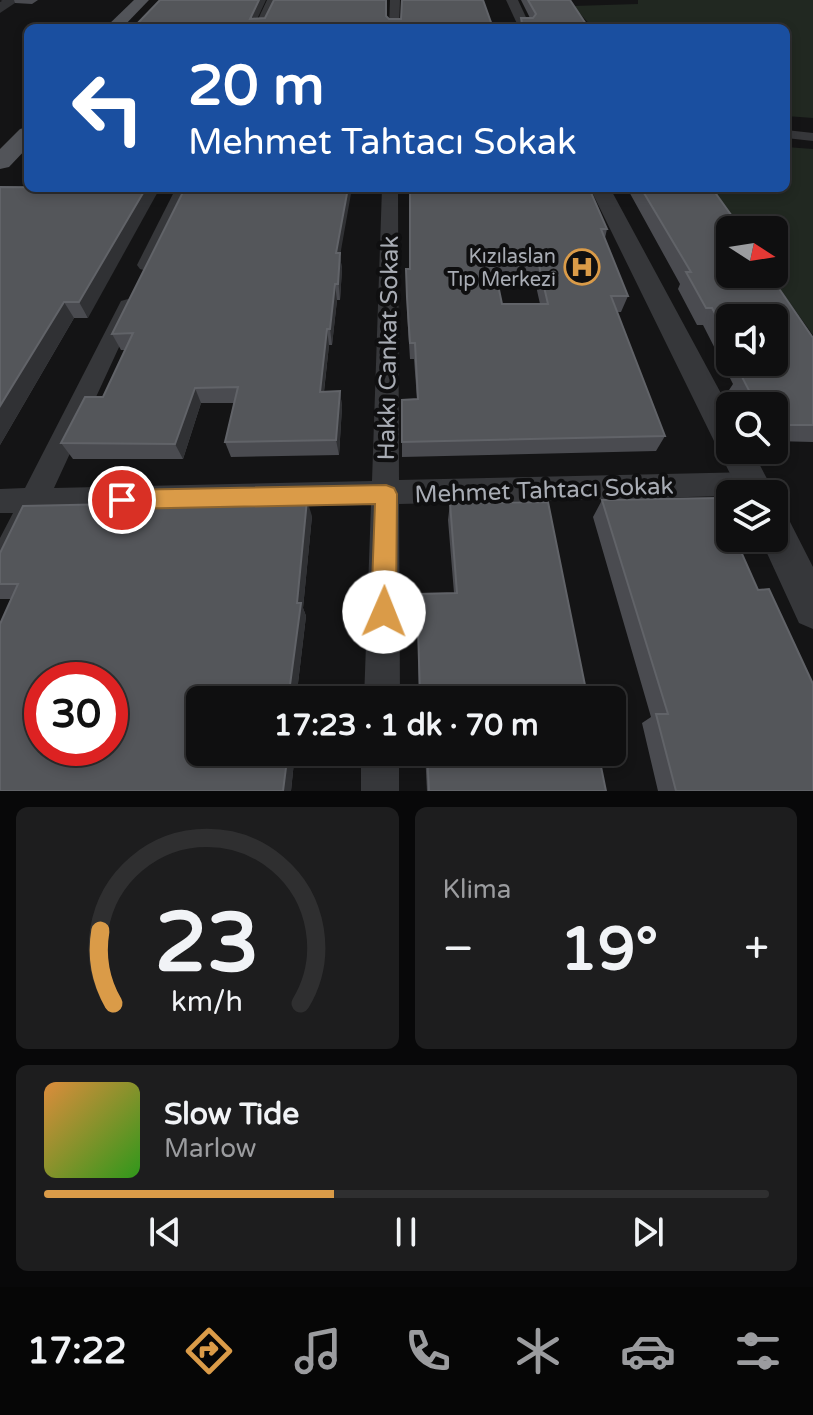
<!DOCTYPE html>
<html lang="tr">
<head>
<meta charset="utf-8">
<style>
  :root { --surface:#0f0f10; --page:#1d1d1e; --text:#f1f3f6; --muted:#9b9c9f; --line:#2f2f30; --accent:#da9b48 }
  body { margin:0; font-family:"Varela Round",sans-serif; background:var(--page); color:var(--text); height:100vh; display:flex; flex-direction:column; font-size:30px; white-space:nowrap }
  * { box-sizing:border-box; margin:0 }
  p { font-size:26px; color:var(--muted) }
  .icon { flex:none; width:44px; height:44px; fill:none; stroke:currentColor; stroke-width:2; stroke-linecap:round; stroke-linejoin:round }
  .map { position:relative; height:791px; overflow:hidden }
  .sheet { display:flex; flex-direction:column; gap:16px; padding:16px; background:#080809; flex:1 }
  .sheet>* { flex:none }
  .hud { position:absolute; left:24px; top:24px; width:766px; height:168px; border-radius:12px; box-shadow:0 4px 12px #0003,0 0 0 2px var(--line); background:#1a4fa0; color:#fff; overflow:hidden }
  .needle { width:52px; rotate:102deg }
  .buttons { position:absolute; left:716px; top:216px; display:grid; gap:16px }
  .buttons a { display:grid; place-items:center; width:72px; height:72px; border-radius:12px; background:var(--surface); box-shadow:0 4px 12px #0003,0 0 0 2px var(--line); font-size:40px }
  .speed { position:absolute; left:24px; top:662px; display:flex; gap:16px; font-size:40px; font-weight:700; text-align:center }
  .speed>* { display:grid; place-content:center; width:104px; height:104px; border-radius:50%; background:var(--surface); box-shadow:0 4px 12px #0003,0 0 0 2px var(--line); line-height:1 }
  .speed .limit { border:12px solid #d22; background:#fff; color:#111 }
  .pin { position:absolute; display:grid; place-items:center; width:68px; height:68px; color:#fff; margin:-34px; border:4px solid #fff; border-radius:50%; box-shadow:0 2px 8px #0007 }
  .me { position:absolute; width:88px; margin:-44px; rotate:1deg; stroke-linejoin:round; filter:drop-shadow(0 0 6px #0008) }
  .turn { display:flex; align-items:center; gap:28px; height:168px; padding:0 32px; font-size:36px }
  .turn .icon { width:104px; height:104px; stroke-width:2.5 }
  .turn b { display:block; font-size:56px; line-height:68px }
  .big { font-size:60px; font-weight:700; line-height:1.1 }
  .sheet .card { flex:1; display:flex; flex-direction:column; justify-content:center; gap:12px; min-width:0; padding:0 28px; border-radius:12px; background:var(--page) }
  .sheet .dial { align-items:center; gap:0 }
  .dial svg { height:208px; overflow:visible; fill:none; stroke:var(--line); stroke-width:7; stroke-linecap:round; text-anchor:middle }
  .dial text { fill:var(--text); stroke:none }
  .song { display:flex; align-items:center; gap:24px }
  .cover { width:96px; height:96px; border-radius:12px; background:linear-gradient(135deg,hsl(30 70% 55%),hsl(110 70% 35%)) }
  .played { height:8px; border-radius:4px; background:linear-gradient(90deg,var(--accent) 40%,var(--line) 40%) }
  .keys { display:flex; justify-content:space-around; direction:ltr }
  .heat { display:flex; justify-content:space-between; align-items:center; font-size:44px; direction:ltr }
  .sheet .tiles { flex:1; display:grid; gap:16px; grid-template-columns:1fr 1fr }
  .card:last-child { grid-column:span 2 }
  .trip { position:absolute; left:186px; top:686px; width:440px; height:80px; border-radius:12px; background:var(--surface); box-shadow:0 4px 12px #0003,0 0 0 2px var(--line); font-weight:700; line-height:80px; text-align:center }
  .dock { display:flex; height:128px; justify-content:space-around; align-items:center; background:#060606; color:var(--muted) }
  .dock .icon { width:56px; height:56px }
  .dock .active { color:var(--accent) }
  .dock b { font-size:36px; color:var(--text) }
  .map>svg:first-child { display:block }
</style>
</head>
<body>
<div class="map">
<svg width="813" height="791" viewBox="0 0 813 791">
  <rect width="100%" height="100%" fill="#141415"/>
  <!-- green -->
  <g fill="#212821">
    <polygon points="638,0 813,0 813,118 786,116 786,28 593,28 573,6 638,4"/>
    <polygon points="786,147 813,149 813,335 769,274 774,274 774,230 738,230 708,188 786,188"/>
  </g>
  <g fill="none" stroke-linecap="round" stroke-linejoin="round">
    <!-- minor -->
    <g fill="#36373a" fill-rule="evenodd">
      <polygon points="267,0 277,0 264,28 254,28"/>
      <polygon points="390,0 400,0 399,28 389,28"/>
      <polygon points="786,130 813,133 813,141 786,138"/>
      <polygon points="176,188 192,188 157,265 147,271 140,269 137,265"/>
      <polygon points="382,188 398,188 399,480 753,472 763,476 767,484 763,492 730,496 399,504 400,700 364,700 371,505 42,512 11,580 0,585 0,538 13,513 0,513 0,489 25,488 121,301 128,299 138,306 54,488 372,481"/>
      <rect x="361" y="752" width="38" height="39"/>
    </g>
    <!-- tertiary -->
    <g fill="#36373a" fill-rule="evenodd">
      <polygon points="506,0 518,0 531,28 519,28"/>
      <polygon points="590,188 610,188 730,410 730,450 752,450 775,494 774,497 774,494 740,494"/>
      <polygon points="774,511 787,516 813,567 813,629 799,623 760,538 774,538"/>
    </g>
    <!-- primary -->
    <g fill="#525459" fill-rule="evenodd">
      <polygon points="134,0 149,0 122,28 105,28"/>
      <polygon points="28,127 28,147 9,167 0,169 0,149 20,129"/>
    </g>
  </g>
  <!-- wall -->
  <g fill="#4a4b50" fill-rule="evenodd">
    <polygon points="0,0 38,0 32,4 15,3"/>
    <polygon points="521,0 570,0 586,24 594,28 520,28 521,18 530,18"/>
    <polygon points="0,187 28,187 88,318 74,318 0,445"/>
    <path d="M410,188L607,229L605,238L628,296L621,312H617L665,436L656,451L402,457V400L417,399L414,359H410L407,313L406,269H410ZM497,277H534L540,304H502Z"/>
    <path d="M627,188H716L718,191L717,194L730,230L813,338V442L774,441V406H737L729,390L733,384L703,325H697L678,289L680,284ZM730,318L774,362H730Z"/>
    <polygon points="340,256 342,269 340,300 337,300 332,345 329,345 324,392 340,391 342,407 339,455 231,457 225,442 234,403 201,403 183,459 73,459 61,443 103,397 125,350 121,350 112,334"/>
    <polygon points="602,500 813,791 658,791 642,723 651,717 593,517"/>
    <polygon points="450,503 588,700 419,700 417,594 454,593 448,520"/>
    <polygon points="312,516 303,608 306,616 296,700 200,700 200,752 295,752 291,791 0,791 12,599 0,599 0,553"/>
    <polygon points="425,752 598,752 606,791 427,791"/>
  </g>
  <!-- shaded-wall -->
  <g fill="#303134">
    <polygon points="4,0 14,0 15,3 0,13 0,2"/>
    <polygon points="259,0 266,0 253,28 250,19"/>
    <polygon points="146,188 160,188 88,318 79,302"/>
    <polygon points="348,188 352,188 340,256 342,269 340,300 336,253"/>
    <polygon points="335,284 337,300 332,345 330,329"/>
    <polygon points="64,302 74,318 0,445 0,406"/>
    <polygon points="327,329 329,345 322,408 320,392"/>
    <polygon points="195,388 201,403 183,459 175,444"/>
    <polygon points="340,391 342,407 339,455 336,440"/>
    <polygon points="307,500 312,516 303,608 306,616 296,700 288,700"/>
    <polygon points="288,752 295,752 291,791 283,791"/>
  </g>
  <!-- building -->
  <g fill="#54565a" stroke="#616368" stroke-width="2" fill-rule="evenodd">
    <polygon points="160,0 259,0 250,19 265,18 274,0 386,0 386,16 389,19 401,19 402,0 483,0 493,28 133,28"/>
    <polygon points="528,0 570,0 586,24 591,24 594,28 523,28 521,18 533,18 536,14"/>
    <polygon points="0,187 146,188 79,302 64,302 0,406"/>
    <polygon points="185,188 348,188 336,253 340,253 338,284 335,284 330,329 327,329 320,392 340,391 336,440 225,442 238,387 195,388 175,444 61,443 85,397 103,397 133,333 112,334"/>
    <path d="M410,188H589L607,229H601L628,296H611L665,436L402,442V400L418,399L415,343H410L407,297L406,269H410ZM493,261H538L548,304H502Z"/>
    <polygon points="641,188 716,188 718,191 714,191 742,230 730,230 730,274 769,274 813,338 813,425 774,425 774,406 757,406 740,373 749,374 742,362 774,362 774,318 730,318 730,340 712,308 706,308 686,272 691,272"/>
    <polygon points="717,498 730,526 730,538 735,538 758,590 769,589 813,684 813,791 676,791 656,714 668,714 602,500"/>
    <path d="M307,500L297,603H301L288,700H200V752H288L283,791H0V624L18,584H0V553L23,506ZM42,680H110V748H42Z"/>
    <polygon points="548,502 588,700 424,700 424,695 420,695 417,594 457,593 450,503"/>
    <polygon points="427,752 598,752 606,791 429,791"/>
  </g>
  <!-- route -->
  <polygon fill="#da9b48" stroke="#8e652f" stroke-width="2" points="386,485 394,488 397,494 396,612 392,620 384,624 375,620 371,612 375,504 122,509 114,506 111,500 114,493 122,490"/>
  <!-- icons -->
  <defs>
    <symbol id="hospital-ring" viewBox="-11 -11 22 22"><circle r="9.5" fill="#0f0f10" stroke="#da9b48" stroke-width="1.5"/><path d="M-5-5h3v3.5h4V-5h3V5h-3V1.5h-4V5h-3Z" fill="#da9b48"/></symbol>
  </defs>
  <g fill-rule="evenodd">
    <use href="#hospital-ring" x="562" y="247" width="40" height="40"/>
  </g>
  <g text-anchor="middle" stroke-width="8" stroke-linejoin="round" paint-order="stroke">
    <!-- far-poi labels -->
    <g font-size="20" fill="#a8acb4" stroke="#0f0f10" text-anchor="end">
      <text x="556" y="263">Kızılaslan<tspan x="556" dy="23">Tıp Merkezi</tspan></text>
    </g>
    <!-- street labels -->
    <g font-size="24" fill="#a8acb4" stroke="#0f0f10">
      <text transform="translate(388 348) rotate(-89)" y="8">Hakkı Cankat Sokak</text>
      <text transform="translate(544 490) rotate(-2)" y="8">Mehmet Tahtacı Sokak</text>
    </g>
  </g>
</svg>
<div class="buttons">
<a><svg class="needle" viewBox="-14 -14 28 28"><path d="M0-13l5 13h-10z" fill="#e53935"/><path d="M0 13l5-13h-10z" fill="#9b9c9f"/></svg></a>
<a><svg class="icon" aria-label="sound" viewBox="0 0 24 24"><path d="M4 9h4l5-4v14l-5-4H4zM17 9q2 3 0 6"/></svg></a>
<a><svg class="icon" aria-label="search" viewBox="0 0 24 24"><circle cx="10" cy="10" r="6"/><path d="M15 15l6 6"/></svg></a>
<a><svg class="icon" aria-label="layers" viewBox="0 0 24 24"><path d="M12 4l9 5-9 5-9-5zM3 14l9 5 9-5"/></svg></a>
</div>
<div class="speed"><div class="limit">30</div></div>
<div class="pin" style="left:122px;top:500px;background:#d93025"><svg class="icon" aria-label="arrive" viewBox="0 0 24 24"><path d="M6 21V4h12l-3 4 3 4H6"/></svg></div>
<svg class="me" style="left:384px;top:612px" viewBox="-20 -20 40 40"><circle r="19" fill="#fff"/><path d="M0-13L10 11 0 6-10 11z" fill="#da9b48"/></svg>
<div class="trip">17:23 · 1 dk · 70 m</div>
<div class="hud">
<div class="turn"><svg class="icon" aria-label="left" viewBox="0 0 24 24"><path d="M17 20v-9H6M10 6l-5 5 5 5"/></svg><div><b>20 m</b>Mehmet Tahtacı Sokak</div></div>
</div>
</div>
<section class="sheet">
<div class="tiles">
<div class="card dial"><svg viewBox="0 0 100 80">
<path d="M14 69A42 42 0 1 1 86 69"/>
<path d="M14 69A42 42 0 0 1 9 41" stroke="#da9b48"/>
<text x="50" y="56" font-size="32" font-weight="700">23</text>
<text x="50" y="72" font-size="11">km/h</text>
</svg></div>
<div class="card"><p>Klima</p>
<div class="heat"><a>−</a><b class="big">19°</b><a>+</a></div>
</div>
<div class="card">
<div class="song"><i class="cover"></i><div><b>Slow Tide</b><p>Marlow</p></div></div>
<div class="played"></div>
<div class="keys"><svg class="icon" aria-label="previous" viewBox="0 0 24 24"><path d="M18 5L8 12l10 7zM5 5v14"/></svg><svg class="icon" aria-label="pause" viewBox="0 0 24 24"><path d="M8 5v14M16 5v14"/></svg><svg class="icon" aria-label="next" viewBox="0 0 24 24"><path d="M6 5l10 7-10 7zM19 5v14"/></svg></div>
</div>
</div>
</section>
<nav class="dock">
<b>17:22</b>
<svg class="icon active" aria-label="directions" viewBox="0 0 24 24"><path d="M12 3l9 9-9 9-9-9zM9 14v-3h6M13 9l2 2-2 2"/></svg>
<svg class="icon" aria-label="music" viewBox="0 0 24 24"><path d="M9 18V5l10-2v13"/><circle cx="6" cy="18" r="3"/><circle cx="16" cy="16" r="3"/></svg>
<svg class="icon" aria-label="phone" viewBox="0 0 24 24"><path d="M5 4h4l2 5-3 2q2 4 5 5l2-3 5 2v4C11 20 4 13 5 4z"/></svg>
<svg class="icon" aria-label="climate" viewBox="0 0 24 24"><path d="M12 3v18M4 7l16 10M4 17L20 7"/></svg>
<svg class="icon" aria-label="car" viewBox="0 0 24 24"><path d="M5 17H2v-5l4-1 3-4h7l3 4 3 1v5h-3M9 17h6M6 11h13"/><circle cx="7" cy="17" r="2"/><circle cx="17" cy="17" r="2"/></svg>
<svg class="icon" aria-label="filters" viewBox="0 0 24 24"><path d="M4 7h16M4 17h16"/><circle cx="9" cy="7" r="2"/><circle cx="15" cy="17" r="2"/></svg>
</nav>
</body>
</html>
